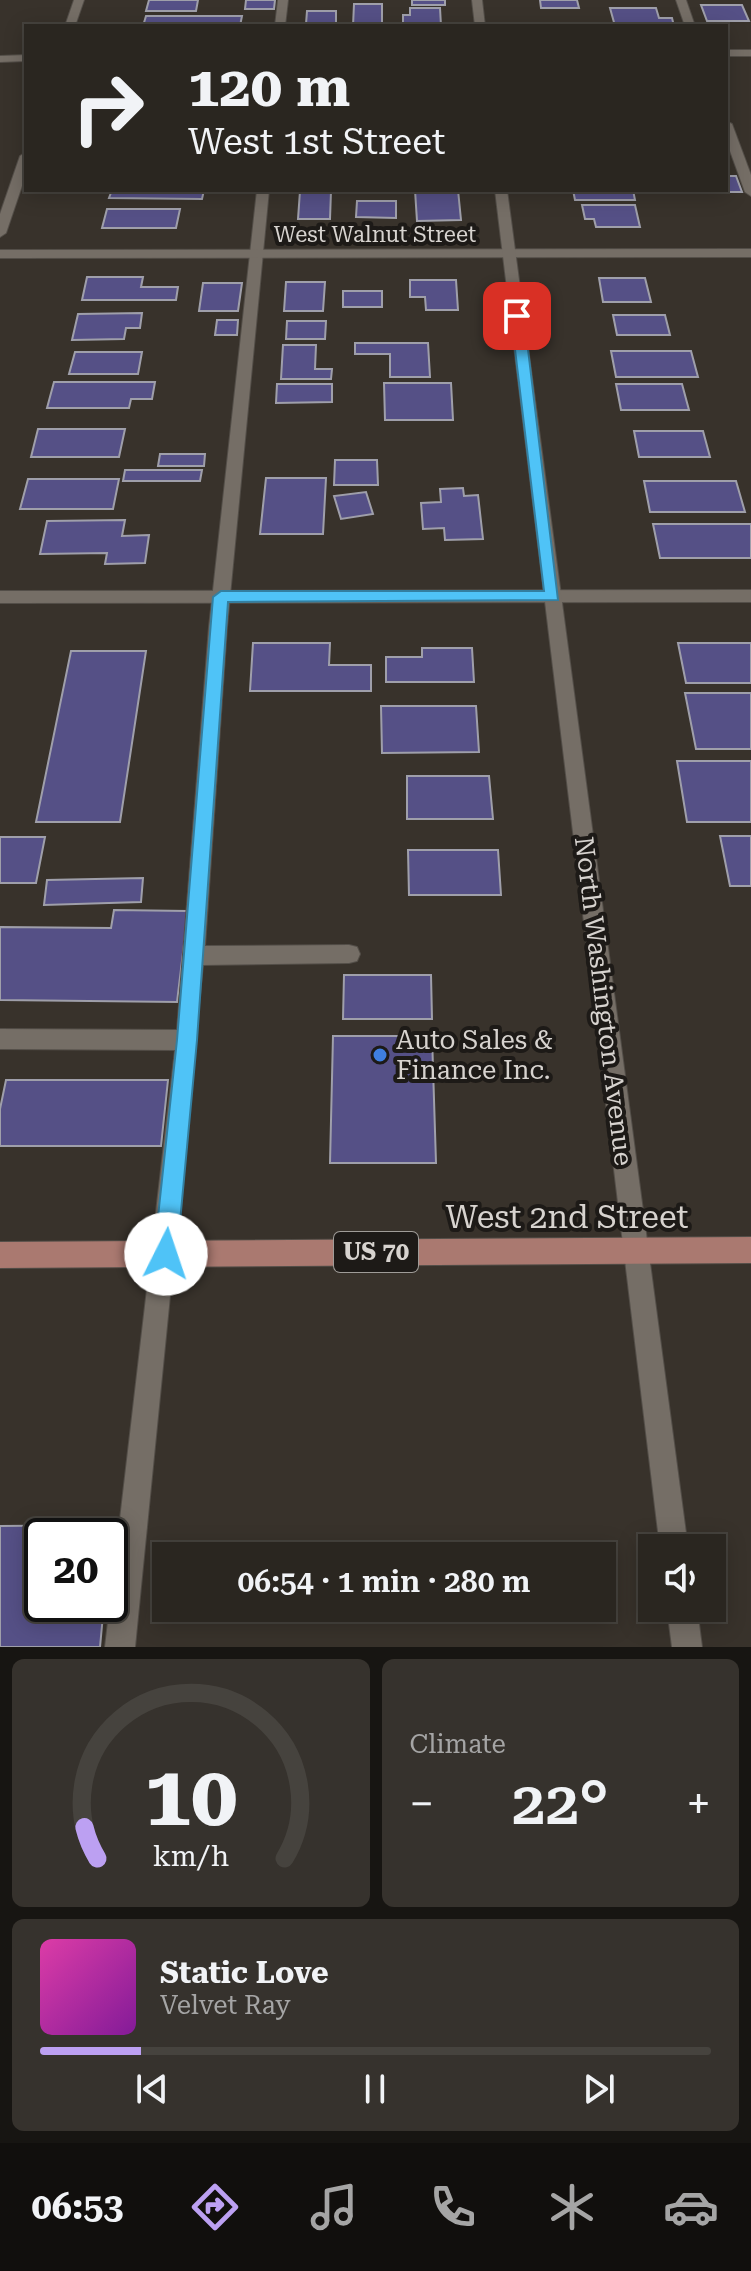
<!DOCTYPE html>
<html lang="en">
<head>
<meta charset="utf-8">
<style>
  :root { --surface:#2a2620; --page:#36322d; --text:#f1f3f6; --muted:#a5a5a5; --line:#46433e; --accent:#bca0f2 }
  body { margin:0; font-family:"Roboto Serif",serif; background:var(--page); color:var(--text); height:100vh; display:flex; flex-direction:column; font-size:30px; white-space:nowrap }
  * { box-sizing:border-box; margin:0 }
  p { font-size:26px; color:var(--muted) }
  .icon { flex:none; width:44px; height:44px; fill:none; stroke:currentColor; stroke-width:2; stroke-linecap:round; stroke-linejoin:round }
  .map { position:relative; height:1647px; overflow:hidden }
  .details { display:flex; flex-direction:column; gap:12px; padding:12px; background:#171512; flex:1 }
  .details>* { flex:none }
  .hud { position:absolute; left:24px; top:24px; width:704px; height:168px; border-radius:0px; box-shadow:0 4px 20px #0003,0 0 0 2px var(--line); background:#2a2620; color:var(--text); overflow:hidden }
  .tools { position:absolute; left:638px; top:1534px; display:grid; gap:16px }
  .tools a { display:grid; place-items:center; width:88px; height:88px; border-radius:0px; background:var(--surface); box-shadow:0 4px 20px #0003,0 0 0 2px var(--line); font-size:40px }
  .speed { position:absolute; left:24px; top:1518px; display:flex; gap:16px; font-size:40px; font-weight:700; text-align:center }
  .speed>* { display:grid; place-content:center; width:104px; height:104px; border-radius:50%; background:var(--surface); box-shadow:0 4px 20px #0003,0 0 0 2px var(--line); line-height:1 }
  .speed .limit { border:4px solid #111; border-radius:12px; background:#fff; color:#111 }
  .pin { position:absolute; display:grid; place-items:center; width:68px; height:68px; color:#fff; margin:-34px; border-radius:16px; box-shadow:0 4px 12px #0006 }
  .me { position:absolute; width:88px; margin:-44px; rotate:4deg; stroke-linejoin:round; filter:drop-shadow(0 0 6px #0008) }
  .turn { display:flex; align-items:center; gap:28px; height:168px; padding:0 32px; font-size:36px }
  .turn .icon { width:104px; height:104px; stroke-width:2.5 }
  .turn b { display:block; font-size:56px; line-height:68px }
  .big { font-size:60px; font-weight:600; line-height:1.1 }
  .details .tile { flex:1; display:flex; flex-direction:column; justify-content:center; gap:12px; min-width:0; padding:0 28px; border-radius:12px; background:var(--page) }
  .details .dial { align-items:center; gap:0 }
  .dial svg { height:208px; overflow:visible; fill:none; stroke:var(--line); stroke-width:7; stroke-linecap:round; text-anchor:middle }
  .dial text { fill:var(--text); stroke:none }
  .song { display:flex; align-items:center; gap:24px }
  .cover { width:96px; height:96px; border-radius:12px; background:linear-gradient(135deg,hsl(320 70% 55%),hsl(290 70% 35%)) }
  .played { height:8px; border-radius:4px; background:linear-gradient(90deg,var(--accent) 15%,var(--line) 15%) }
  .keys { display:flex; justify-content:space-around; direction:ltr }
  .heat { display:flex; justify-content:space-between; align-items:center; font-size:44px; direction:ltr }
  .details .tiles { flex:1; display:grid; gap:12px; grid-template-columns:1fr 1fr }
  .tile:last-child { grid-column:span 2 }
  .trip { position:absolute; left:152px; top:1542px; width:464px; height:80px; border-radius:0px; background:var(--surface); box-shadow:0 4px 20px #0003,0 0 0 2px var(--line); font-weight:600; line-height:80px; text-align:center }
  .tabs { display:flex; height:128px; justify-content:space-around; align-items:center; background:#110f0d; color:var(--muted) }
  .tabs .icon { width:56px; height:56px }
  .tabs .selected { color:var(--accent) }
  .tabs b { font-size:36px; color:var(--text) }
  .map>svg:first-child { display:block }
</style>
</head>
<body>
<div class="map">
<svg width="751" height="1647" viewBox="0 0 751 1647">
  <rect width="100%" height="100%" fill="#38322b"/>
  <!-- building -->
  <g fill="#555086" stroke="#9f9faa" stroke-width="2">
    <polygon points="149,0 198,0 196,11 146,11"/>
    <polygon points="246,0 275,0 274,9 245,9"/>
    <rect x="412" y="0" width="33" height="5"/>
    <polygon points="540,0 577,0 579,8 541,8"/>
    <polygon points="354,4 382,4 382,26 353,26"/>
    <polygon points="701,5 742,5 749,21 707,21"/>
    <polygon points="410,8 440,8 441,26 403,26 403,15 410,15"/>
    <polygon points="610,8 656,8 659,18 672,18 674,26 615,26"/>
    <polygon points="307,11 336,11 336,24 306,24"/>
    <polygon points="146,16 242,16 240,26 143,26"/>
    <polygon points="726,176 736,176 742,192 719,192 726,190"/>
    <polygon points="112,190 204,190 202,199 109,198"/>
    <polygon points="415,190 458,190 461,220 417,221"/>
    <polygon points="573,190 633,190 635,200 575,200"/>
    <polygon points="300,191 331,191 330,219 298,219"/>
    <polygon points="357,201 396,201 396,218 356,217"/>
    <polygon points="582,205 635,205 640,227 596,227 594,219 585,219"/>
    <polygon points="107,209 180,209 176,228 102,228"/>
    <polygon points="87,277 143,277 141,287 178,287 176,300 82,300"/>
    <polygon points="599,278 645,278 651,302 603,302"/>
    <polygon points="410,280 456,280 458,310 426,310 425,297 410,297"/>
    <polygon points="286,282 325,282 323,311 284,311"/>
    <polygon points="203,283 242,283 238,311 199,311"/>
    <rect x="343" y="291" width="39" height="16"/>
    <polygon points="142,313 140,328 126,328 124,339 72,340 78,314"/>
    <polygon points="613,315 665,315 670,335 617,335"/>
    <polygon points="217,320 238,320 237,335 215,335"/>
    <polygon points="287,321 326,321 325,339 286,339"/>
    <polygon points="355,343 428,343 430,377 390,377 390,354 355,354"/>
    <polygon points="283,345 316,345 315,369 332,369 331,379 281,379"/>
    <polygon points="611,351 691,351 698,377 616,377"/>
    <polygon points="75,352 142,352 138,374 69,374"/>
    <polygon points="54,382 155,382 152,399 131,399 129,408 47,408"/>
    <polygon points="384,383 451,383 453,420 385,420"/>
    <polygon points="277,384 332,384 332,402 276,403"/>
    <polygon points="616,384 682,384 689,410 621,410"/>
    <polygon points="38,429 125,429 119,457 31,457"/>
    <polygon points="634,431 703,431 710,457 639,457"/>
    <polygon points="160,454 205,454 204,466 158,466"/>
    <polygon points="335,460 377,460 378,485 334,485"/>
    <polygon points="125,470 202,470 200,481 123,481"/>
    <polygon points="266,478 326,478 323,534 260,534"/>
    <polygon points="28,479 119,479 113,509 20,509"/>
    <polygon points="644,481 736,481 745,512 650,512"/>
    <polygon points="463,488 464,496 478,495 483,539 445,540 444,528 423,529 421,503 441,502 440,489"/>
    <polygon points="366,492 373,514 341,519 334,496"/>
    <polygon points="125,520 122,536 149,535 145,563 105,564 107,553 40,554 47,521"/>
    <polygon points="653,524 751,524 751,558 660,558"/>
    <polygon points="253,643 330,643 329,665 371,665 371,691 250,691"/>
    <polygon points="678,643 751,643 751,683 686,683"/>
    <polygon points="422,648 472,648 474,682 386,682 386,657 422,657"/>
    <polygon points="71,651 146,651 120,822 36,822"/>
    <polygon points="685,693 751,693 751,749 696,749"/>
    <polygon points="381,706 476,706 479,752 382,753"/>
    <polygon points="677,761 751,761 751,822 687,822"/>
    <polygon points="407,776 489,776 493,819 407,819"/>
    <polygon points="720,836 751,836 751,886 730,886"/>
    <polygon points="0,837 45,837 36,883 0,883"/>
    <polygon points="408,850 498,850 501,895 409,895"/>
    <polygon points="143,878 141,902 44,905 47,880"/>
    <polygon points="114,910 188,911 177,1002 0,1000 0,927 111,928"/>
    <polygon points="344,975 431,975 432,1019 343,1019"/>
    <polygon points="333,1036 432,1036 436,1163 330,1163"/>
    <polygon points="6,1080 168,1080 161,1146 0,1146 0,1109"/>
    <polygon points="112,1525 110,1549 110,1536 42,1536 42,1604 104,1604 100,1647 0,1647 0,1526"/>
  </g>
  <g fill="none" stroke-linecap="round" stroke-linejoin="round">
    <defs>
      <g id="service">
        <polygon points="278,0 288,0 285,26 275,26"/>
        <polygon points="676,0 686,0 695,26 685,26"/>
        <polygon points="726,121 732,124 751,175 751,196 745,192 726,140"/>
        <polygon points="257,190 269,190 227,627 205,946 349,945 357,947 360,954 357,961 349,963 203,965 135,1647 105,1647 175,1050 0,1049 0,1029 177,1030 209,627"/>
      </g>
      <g id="minor">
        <polygon points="74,0 84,0 75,26 65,26"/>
        <polygon points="26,152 26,174 6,233 0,237 0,214 20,156"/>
        <polygon points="751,249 751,257 0,258 0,250"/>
        <polygon points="751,590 751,602 0,603 0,591"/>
      </g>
      <g id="tertiary">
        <polygon points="472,0 482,0 485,26 475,26"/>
        <rect x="726" y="50" width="25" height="6"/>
        <polygon points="26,55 26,61 0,62 0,56"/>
        <polygon points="495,190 507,190 688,1548 660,1548"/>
        <polygon points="667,1608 697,1608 702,1647 672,1647"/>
      </g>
      <polygon id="primary" points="751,1237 751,1263 0,1268 0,1242"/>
    </defs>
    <!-- service casing -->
    <use href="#service" stroke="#534e48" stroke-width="2"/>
    <!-- minor casing -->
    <use href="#minor" stroke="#534e48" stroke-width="2"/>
    <!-- tertiary casing -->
    <use href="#tertiary" stroke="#534e48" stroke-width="2"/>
    <!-- primary casing -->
    <use href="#primary" stroke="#534e48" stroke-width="2"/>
    <!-- service -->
    <use href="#service" fill="#756e66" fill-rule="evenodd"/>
    <!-- minor -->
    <use href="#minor" fill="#756e66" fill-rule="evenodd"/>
    <!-- tertiary -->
    <use href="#tertiary" fill="#756e66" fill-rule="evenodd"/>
    <!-- primary -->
    <use href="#primary" fill="#aa7970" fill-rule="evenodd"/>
  </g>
  <!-- route -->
  <polygon fill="#4fc3f7" stroke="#337fa1" stroke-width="2" points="517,312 524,316 558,600 228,602 197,1040 177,1254 174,1262 166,1265 158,1262 154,1254 177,1040 213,597 221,591 544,591 511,316"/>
  <!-- markers -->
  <circle fill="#3f7fe0" stroke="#1d1a17" stroke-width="3" cx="380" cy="1055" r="8"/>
  <g text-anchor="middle" stroke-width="8" stroke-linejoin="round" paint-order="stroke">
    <!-- far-street labels -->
    <g font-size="22" fill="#d7d3cf" stroke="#1d1a17">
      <text x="375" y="242">West Walnut Street</text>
    </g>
    <!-- shield labels -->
    <rect fill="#1d1a17" stroke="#9f9c98" stroke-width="2" x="334" y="1232" width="84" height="40" rx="6"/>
    <g font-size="24" font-weight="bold" fill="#d7d3cf">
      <text x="376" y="1260">US 70</text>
    </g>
    <!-- street labels -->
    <g font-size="26" fill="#d7d3cf" stroke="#1d1a17">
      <text transform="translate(604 1001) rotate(83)" y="9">North Washington Avenue</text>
    </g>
    <!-- poi labels -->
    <g font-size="26" fill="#d7d3cf" stroke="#1d1a17" text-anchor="start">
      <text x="396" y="1049">Auto Sales &amp;<tspan x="396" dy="30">Finance Inc.</tspan></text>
    </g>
    <!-- near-street labels -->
    <g font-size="32" fill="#d7d3cf" stroke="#1d1a17">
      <text x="567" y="1228">West 2nd Street</text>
    </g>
  </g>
</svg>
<div class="tools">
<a><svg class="icon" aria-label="sound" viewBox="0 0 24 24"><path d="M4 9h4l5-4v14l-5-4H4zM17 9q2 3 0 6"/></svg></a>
</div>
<div class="speed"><div class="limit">20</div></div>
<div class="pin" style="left:517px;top:316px;background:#d93025"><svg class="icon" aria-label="arrive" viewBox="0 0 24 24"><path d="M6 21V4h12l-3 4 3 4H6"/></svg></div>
<svg class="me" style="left:166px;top:1254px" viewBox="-20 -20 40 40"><circle r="19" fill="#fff"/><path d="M0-13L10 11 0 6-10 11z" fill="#4fc3f7"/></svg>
<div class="trip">06:54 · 1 min · 280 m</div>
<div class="hud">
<div class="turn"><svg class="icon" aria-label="right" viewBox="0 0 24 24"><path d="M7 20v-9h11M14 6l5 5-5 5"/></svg><div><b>120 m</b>West 1st Street</div></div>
</div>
</div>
<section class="details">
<div class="tiles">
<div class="tile dial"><svg viewBox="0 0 100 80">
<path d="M14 69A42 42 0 1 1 86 69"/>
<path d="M14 69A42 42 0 0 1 9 57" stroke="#bca0f2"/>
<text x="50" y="56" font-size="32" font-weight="700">10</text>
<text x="50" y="72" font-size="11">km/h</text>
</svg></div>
<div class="tile"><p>Climate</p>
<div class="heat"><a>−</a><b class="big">22°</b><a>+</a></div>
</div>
<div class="tile">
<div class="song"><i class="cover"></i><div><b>Static Love</b><p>Velvet Ray</p></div></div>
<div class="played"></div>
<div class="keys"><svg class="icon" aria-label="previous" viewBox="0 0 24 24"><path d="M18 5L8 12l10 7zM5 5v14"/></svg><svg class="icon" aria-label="pause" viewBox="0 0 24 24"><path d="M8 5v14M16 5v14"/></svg><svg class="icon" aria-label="next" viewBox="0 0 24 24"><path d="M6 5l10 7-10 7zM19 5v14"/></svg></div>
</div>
</div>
</section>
<nav class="tabs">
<b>06:53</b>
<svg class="icon selected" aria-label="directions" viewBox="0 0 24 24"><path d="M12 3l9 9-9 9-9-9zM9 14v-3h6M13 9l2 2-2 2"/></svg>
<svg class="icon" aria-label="music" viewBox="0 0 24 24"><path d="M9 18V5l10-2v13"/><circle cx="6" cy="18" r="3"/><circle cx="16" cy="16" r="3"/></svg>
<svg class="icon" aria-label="phone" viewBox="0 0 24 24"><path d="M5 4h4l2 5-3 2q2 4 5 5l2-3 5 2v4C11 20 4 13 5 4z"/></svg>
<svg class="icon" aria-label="climate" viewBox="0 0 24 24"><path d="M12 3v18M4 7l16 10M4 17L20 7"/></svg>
<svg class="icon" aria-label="car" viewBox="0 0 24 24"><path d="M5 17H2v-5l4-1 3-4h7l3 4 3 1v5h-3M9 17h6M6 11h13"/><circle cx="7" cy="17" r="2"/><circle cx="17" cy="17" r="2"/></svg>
</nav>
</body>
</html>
